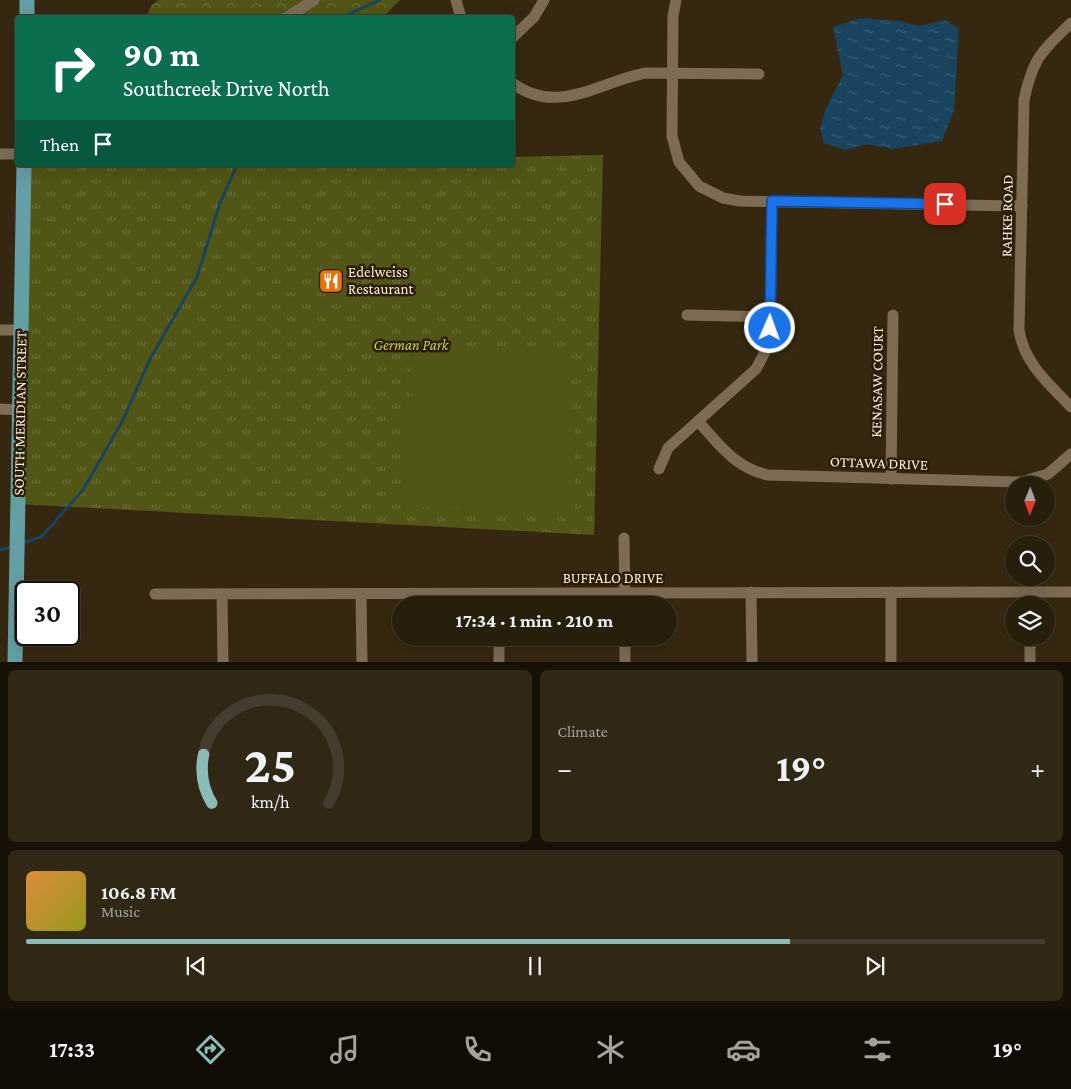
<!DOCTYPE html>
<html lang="en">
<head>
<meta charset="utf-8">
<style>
  :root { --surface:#281e0c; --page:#302715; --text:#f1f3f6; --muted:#a5a29d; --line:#443c2d; --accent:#8bbbb9 }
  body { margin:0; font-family:"Crimson Pro",serif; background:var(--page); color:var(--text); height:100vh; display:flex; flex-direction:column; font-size:19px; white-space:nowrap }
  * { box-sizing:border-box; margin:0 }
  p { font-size:16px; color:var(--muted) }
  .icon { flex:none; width:28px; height:28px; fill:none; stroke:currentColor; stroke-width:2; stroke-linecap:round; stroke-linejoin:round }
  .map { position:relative; height:662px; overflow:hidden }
  .details { display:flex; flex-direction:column; gap:8px; padding:8px; background:#161007; flex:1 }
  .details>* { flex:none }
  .hud { position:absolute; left:15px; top:15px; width:500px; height:152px; border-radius:5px; box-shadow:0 5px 20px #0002,0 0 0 1px var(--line); background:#0b6e4f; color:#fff; overflow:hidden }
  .needle { width:32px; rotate:181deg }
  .controls { position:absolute; left:1005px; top:476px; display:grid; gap:10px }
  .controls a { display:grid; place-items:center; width:50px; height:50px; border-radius:50%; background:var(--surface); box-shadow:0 5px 20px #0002,0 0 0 1px var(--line); font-size:25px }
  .speed { position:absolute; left:15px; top:581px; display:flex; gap:10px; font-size:25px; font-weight:700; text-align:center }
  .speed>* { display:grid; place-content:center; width:65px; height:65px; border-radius:50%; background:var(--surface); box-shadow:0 5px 20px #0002,0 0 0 1px var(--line); line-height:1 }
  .speed .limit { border:2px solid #111; border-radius:8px; background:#fff; color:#111 }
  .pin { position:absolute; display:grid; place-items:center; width:42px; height:42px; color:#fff; margin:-21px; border-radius:10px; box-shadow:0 2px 8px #0006 }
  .me { position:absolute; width:55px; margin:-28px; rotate:2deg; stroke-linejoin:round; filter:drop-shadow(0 0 4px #0008) }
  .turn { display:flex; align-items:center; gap:18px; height:105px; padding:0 25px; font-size:22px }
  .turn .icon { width:65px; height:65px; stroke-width:2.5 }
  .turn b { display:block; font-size:35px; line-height:42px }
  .then { display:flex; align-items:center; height:48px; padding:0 25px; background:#0003; gap:10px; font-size:19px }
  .big { font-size:38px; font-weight:700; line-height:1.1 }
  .details .tile { flex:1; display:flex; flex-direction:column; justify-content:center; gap:8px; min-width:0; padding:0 18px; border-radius:8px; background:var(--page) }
  .details .dial { align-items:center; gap:0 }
  .dial svg { height:130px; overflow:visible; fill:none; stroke:var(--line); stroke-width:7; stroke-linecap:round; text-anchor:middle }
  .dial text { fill:var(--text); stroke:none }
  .song { display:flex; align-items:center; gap:15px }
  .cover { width:60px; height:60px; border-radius:8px; background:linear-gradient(135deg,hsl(30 70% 55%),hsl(60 70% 35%)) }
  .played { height:5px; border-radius:2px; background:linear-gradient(90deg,var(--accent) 75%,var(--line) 75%) }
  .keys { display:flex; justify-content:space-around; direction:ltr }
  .heat { display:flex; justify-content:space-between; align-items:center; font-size:28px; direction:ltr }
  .details .tiles { flex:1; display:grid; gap:8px; grid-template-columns:1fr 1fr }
  .tile:last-child { grid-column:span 2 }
  .trip { position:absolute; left:392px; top:596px; width:285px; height:50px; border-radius:25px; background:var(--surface); box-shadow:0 5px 20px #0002,0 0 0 1px var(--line); font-weight:700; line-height:50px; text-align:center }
  .tab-bar { display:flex; height:80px; justify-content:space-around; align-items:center; background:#100c05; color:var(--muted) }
  .tab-bar .icon { width:35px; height:35px }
  .tab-bar .on { color:var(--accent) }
  .tab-bar b { font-size:22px; color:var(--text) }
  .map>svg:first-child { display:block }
</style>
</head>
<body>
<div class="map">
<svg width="1071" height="662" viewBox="0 0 1071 662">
  <defs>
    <pattern id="forest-crowns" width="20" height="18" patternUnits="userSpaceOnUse" patternTransform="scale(1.25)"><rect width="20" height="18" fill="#515616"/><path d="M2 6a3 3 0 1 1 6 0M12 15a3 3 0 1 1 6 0" fill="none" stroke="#6b6f38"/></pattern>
    <pattern id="park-tufts" width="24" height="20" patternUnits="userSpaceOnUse" patternTransform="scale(1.25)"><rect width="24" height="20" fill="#515616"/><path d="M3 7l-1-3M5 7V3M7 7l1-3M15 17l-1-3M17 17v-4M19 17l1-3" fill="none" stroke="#6b6f38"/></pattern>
    <pattern id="water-ripples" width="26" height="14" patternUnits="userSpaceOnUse" patternTransform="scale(1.25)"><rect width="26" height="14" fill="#18445f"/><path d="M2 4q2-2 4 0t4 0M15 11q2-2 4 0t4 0" fill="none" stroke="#3a5f76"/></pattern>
  </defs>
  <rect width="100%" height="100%" fill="#362810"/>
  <!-- forest -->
  <polygon fill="url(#forest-crowns)" points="159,0 400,0 383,17 146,18 151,6"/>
  <!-- park -->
  <polygon fill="url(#park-tufts)" points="603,155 594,535 19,504 24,166 512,165 513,157"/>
  <!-- pitch -->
  <polygon fill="#515616" points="486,348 570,353 574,430 575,511 401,507 412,351"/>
  <!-- water -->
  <polygon fill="url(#water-ripples)" points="861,18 900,21 919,26 945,20 959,29 954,110 942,141 893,149 867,144 846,150 824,143 820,129 826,108 843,75 833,27"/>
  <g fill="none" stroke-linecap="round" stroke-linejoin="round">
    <!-- stream -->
    <g stroke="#18445f" stroke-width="3">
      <polyline points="340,18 380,0"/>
      <polyline points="22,543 41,537 83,490 123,420 150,359 197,277 220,203 237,165"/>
      <polyline points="0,550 14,546"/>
    </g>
    <!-- street -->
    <g stroke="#7d6c53" stroke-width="11">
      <polyline points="456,0 461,18"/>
      <polyline points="676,0 673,16 672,136 679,162 699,186 723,198 740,201 1022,206"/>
      <polyline points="286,18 314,0"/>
      <path d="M1071,23C1041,52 1033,58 1024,100L1019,330C1024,363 1048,383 1071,407"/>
      <polyline points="512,38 534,17 544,0"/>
      <path d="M512,83C558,117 600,81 646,73L759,74"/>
      <polyline points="0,154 18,154"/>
      <polyline points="687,315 770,317"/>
      <polyline points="0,330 22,330"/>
      <polyline points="0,409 20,410"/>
      <path d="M698,421C719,445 736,468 768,475L1021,482L1048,474L1071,454"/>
      <polyline points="659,469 668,448 756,369 766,350 770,327 772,201"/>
      <polyline points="891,479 893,315"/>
      <polyline points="624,538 625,605"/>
      <polyline points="751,592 752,662"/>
      <polyline points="891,592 891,662"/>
      <polyline points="155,594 1071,592"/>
      <polyline points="222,594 223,662"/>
      <polyline points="361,594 362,662"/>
      <polyline points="1031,605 1031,592"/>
      <polyline points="499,638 499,662"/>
      <polyline points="625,638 625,662"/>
      <polyline points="1030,661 1030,638"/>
    </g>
    <!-- primary -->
    <g stroke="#649fa5" stroke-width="15">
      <polyline points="27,18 27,0"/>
      <polyline points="15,662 24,165"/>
    </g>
  </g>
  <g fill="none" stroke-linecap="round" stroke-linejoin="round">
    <defs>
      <polyline id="route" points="770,328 772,201 945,204"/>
    </defs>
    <!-- route casing -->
    <use href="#route" stroke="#114b97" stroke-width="12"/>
    <!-- route -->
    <use href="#route" stroke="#1a73e8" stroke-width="9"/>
  </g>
  <!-- icons -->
  <defs>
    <symbol id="restaurant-square" viewBox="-11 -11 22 22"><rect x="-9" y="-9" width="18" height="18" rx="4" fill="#e8710a" stroke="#2c1e06"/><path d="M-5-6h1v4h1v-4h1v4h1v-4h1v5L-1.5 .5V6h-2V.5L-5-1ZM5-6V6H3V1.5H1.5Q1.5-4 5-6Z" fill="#fff"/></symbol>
  </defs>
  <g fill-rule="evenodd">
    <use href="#restaurant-square" x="317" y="267" width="28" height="28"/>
  </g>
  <g text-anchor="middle" stroke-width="5" stroke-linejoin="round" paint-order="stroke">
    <!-- street labels -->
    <g font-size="15" fill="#f7eee0" stroke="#2c1e06">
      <text transform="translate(1007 216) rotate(-89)" y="5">RAHKE ROAD</text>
      <text transform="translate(877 382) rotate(-89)" y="5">KENASAW COURT</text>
      <text transform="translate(20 413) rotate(-89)" y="5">SOUTH MERIDIAN STREET</text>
      <text transform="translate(879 463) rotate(2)" y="5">OTTAWA DRIVE</text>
      <text x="613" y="583">BUFFALO DRIVE</text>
    </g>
    <!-- poi labels -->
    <g font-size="15" fill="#f7eee0" stroke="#2c1e06" text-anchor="start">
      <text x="348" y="277">Edelweiss<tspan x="348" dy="17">Restaurant</tspan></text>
    </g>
    <!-- park labels -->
    <g font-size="15" font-style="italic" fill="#c5cf5a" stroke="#2c1e06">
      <text x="411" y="350">German Park</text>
    </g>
  </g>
</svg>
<div class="controls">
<a><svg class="needle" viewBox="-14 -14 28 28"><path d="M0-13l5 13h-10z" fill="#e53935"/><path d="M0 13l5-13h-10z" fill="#a5a29d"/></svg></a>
<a><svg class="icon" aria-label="search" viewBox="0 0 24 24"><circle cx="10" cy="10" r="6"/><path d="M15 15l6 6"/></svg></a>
<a><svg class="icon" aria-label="layers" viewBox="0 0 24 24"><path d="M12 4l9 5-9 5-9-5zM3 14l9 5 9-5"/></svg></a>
</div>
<div class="speed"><div class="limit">30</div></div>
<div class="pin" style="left:945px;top:204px;background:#d93025"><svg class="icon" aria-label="arrive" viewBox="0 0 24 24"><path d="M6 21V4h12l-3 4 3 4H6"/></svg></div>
<svg class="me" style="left:770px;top:328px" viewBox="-20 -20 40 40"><circle r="17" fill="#1a73e8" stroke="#fff" stroke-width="3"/><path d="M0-11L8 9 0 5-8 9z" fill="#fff"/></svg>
<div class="trip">17:34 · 1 min · 210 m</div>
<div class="hud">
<div class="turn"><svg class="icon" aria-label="right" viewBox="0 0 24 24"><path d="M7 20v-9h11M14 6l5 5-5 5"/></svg><div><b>90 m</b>Southcreek Drive North</div></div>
<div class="then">Then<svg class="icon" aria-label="arrive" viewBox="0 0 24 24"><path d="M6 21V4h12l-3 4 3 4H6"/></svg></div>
</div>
</div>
<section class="details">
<div class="tiles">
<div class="tile dial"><svg viewBox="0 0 100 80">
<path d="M14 69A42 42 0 1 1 86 69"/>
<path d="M14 69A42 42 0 0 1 9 39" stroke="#8bbbb9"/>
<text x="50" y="56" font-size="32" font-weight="700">25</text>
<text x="50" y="72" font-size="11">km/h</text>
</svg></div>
<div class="tile"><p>Climate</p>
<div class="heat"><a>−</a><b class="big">19°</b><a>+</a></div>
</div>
<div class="tile">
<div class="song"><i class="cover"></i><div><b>106.8 FM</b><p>Music</p></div></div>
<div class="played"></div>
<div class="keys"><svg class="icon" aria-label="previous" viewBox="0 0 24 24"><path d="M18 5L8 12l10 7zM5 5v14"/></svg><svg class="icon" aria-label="pause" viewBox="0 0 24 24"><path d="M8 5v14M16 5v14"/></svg><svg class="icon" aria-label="next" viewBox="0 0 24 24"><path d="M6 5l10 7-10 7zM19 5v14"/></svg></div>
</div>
</div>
</section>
<nav class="tab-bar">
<b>17:33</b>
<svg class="icon on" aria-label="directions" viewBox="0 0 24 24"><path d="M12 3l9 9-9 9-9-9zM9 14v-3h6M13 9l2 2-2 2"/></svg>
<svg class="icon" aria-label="music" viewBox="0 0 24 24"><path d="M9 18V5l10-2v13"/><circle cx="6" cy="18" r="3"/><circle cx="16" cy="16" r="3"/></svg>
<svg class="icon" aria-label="phone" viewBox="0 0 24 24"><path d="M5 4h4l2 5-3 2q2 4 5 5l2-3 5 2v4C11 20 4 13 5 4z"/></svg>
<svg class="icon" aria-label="climate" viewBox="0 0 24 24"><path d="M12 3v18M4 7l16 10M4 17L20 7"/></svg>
<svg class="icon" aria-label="car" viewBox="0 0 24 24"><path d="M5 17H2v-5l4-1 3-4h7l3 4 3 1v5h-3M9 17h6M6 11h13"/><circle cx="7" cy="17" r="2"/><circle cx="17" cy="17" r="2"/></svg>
<svg class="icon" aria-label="filters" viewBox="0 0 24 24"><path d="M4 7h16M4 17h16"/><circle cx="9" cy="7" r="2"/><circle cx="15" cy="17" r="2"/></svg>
<b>19°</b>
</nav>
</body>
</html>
